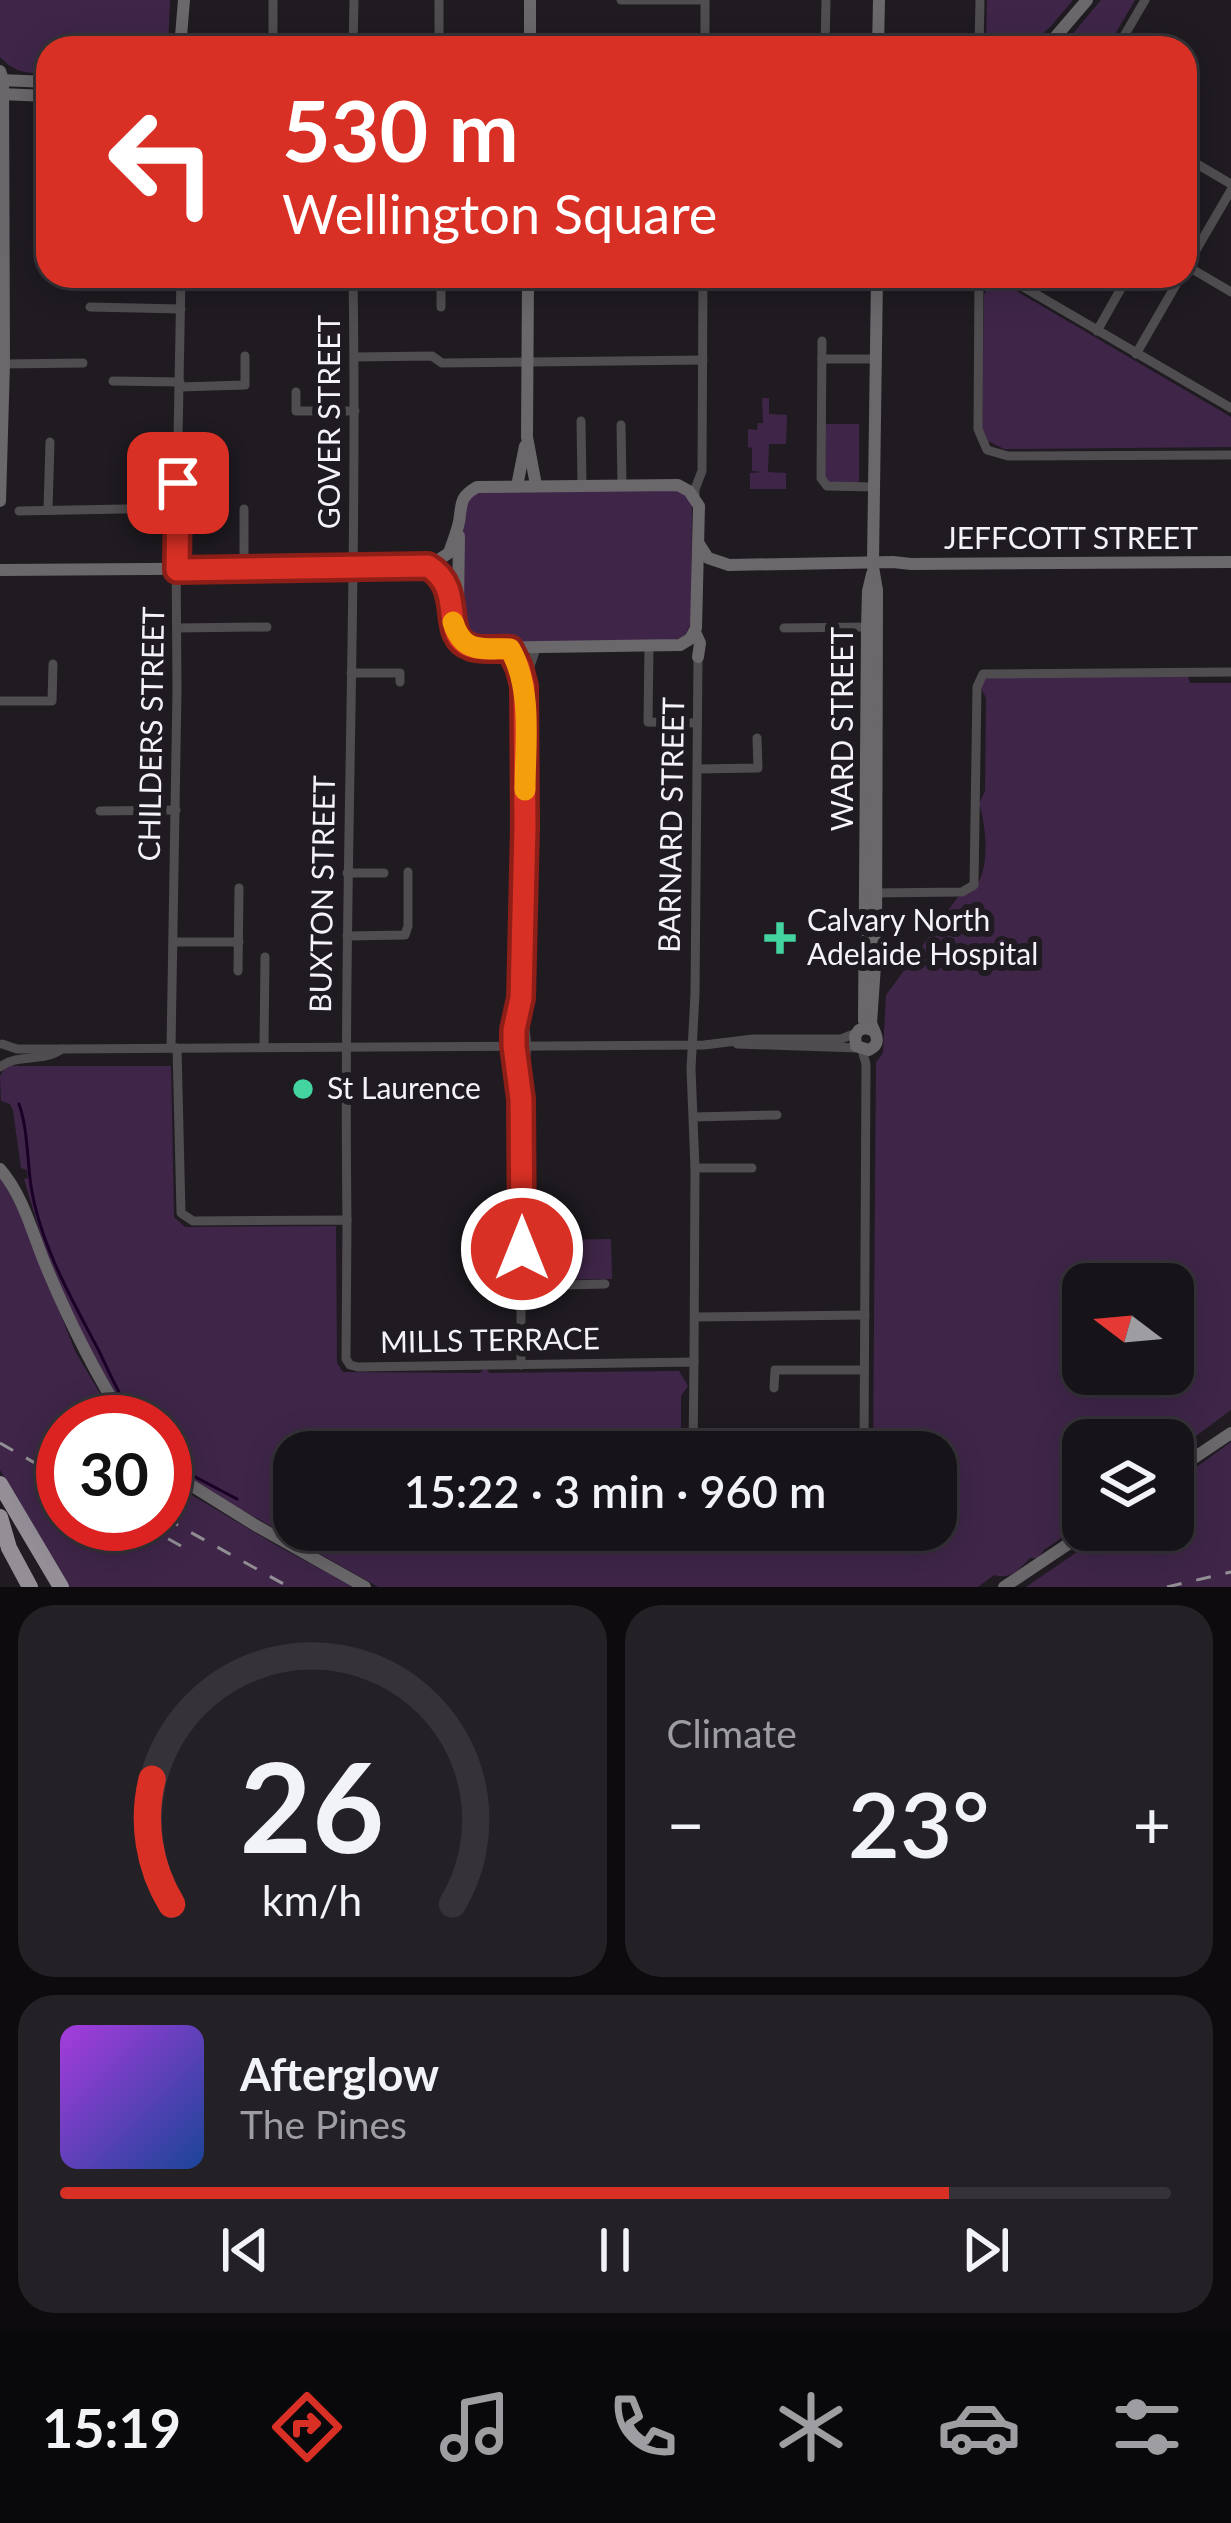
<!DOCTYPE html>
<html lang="en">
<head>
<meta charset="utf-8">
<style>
  :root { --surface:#171419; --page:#242126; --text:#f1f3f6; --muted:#9e9ea2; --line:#363338; --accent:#d93025 }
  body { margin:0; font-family:Lato,sans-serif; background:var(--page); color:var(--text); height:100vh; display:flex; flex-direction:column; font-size:45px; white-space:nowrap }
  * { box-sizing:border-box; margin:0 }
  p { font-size:39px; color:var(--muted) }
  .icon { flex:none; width:66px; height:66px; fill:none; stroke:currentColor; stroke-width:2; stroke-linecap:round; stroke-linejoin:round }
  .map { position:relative; height:1587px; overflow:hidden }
  .details { display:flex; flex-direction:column; gap:18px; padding:18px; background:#0d0b0e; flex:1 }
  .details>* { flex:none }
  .guide { position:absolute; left:36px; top:36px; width:1161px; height:252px; border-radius:36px; box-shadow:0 6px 30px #0003,0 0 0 3px var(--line); background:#d93025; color:#fff; overflow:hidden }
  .needle { width:78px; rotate:286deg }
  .controls { position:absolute; left:1062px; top:1263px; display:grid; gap:24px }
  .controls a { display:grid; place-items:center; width:132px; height:132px; border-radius:24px; background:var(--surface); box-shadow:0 6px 30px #0003,0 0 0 3px var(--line); font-size:60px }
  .speed { position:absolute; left:36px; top:1395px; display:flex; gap:24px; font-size:60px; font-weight:700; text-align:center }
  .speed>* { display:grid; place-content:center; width:156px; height:156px; border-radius:50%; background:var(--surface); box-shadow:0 6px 30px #0003,0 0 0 3px var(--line); line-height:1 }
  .speed .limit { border:18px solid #d22; background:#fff; color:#111 }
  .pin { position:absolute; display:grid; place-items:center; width:102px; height:102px; color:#fff; margin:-51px; border-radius:24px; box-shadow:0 6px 18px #0006 }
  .me { position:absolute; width:132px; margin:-66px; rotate:0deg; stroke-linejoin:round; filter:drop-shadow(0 0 9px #0008) }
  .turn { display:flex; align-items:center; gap:42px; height:252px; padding:0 48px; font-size:54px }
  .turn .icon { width:156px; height:156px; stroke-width:2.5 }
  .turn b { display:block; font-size:84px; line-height:102px }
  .big { font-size:90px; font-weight:600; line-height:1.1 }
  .details .card { flex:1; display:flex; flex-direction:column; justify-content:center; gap:18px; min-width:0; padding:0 42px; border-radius:36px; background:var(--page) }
  .details .dial { align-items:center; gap:0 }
  .dial svg { height:312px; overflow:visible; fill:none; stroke:var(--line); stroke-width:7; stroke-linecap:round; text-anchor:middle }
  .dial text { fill:var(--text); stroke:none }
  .song { display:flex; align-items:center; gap:36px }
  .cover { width:144px; height:144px; border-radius:18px; background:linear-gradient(135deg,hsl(280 70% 55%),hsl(220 70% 35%)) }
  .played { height:12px; border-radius:6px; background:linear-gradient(90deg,var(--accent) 80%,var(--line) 80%) }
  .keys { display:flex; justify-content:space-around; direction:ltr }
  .heat { display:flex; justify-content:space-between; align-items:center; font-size:66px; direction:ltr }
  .details .tiles { flex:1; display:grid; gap:18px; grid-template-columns:1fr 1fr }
  .card:last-child { grid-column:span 2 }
  .trip { position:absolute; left:273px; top:1431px; width:684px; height:120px; border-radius:36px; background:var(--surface); box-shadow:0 6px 30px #0003,0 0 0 3px var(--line); font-weight:600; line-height:120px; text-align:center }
  .tab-bar { display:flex; height:192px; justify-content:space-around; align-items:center; background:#09080a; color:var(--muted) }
  .tab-bar .icon { width:84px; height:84px }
  .tab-bar .on { color:var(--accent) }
  .tab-bar b { font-size:54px; color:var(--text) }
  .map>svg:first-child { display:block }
</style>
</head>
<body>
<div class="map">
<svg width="1231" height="1587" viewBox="0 0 1231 1587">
  <rect width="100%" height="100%" fill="#1f1b21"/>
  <!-- green -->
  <g fill="#3f2649" fill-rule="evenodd">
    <path d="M0,0H170L168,48H48V74C27,73 15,73 0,57Z"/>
    <polygon points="987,0 1073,0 1051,26 1027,48 986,48"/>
    <polygon points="1101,0 1135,0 1107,48 1061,48"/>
    <polygon points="995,286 1017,289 1018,292 1231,417 1231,447 1004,449 988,441 982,428 984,295 988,287"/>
    <polygon points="762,398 769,398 769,414 787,415 786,444 769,444 768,472 786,473 786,489 750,489 750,473 763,472 752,471 752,448 748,447 748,429 757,430 758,423 763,423"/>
    <polygon points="823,424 859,424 859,486 825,482"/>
    <path d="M476,490H680L691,501L692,510L691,623L685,635L675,640L482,643C468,639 462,634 460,620L461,512Z"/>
    <path d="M1188,676L1190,683H1231V1410L1173,1453V1440H1083V1523L1044,1550L1038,1558H1030C1019,1569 1011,1580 994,1575L978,1587H378L179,1474L165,1463V1422H130L105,1380L49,1263L24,1179L28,1178L27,1170L21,1168L13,1111L10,1104L1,1101L0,1076L6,1066H171L174,1217L185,1227L336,1226L337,1363L343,1372L480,1373L485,1368L490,1373L679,1371L688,1386L681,1396V1452H294V1530H936V1452H873L876,1062L883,1053L886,995L958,897C993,893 988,830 979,804L985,791L986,698L980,686L985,677ZM1083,1284H1173V1374H1083Z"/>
    <polygon points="0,1176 20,1212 75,1351 117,1422 63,1422 63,1524 165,1524 165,1479 269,1541 353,1587 69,1587 0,1470"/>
    <polygon points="611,1239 612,1279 543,1280 543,1240"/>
    <polygon points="1231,1442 1231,1587 1026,1587 1109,1530 1173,1530 1173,1484"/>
  </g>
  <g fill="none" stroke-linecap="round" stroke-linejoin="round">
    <!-- stream -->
    <g stroke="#1a0026" stroke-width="3">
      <path d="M19,1104C28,1130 27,1159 31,1186C40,1244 71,1298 98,1349C110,1374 121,1400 138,1422"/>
      <polyline points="165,1452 182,1470 237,1499"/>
    </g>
    <!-- street -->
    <g stroke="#4f4d4f" stroke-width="9">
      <polyline points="273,0 273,48"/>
      <polyline points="439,0 439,48"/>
      <polyline points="621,0 705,0"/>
      <polyline points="439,38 530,38"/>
      <polyline points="353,48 354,0"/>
      <polyline points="705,48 705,0"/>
      <polyline points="825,48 826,0"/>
      <polyline points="979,48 980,0"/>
      <polyline points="1117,48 1145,0"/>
      <polyline points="1185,157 1231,184"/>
      <polyline points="1187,266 1231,292"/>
      <polyline points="1185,269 1231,190"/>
      <polyline points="979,276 978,429 987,450 1008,456 1231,455"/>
      <polyline points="979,281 1020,285 1231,408"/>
      <polyline points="90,307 181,309"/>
      <polyline points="441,307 441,276"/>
      <polyline points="1097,331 1128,276"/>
      <polyline points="822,341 821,478 827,486 874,487"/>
      <polyline points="1136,354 1181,276"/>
      <polyline points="355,357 432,356 442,363 703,360"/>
      <polyline points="822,359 875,359"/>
      <polyline points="4,364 83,363"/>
      <polyline points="113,381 180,382"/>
      <polyline points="180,387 245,385 245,356"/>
      <polyline points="296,392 296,411 355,411"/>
      <polyline points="581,421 582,485"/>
      <polyline points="621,425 622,485"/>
      <polyline points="695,498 695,489 702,471 703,276"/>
      <polyline points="48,510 50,442"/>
      <polyline points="19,511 177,508"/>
      <polyline points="244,570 244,509"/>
      <polyline points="177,628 267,627"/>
      <polyline points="784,628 867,627"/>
      <polyline points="649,646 648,722 697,723"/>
      <polyline points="510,649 519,667 524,685 536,648"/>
      <polyline points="351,673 400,673 400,682"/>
      <polyline points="0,701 52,701 53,664"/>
      <polyline points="697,769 758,768 757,738"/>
      <polyline points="100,811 176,810"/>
      <polyline points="347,873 384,873"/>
      <polyline points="873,893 962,892 974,885 977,687 983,674 1231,672"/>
      <polyline points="347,936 405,935 408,926 408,872"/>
      <polyline points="174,942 239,942"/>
      <polyline points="238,971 239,888"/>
      <polyline points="2,1044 17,1049 62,1049 704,1045 753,1039 841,1039 856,1033"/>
      <polyline points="737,1044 858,1048"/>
      <polyline points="264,1047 265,957"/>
      <polyline points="171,1048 177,691 176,547 181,276"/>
      <polyline points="177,1048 181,1213 193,1221 347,1220 346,1359 350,1365 358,1367 694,1362 693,1452"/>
      <polyline points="862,1050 866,1064 864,1452"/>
      <path d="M0,1067C18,1053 43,1063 62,1049"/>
      <polyline points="521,1099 514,1046 514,1030 521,998 525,827 524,685"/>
      <polyline points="694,1117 777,1115"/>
      <polyline points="695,1168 752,1168"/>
      <path d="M347,1220C343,905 358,591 353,276"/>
      <polyline points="522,1286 605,1284"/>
      <polyline points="695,1317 865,1315"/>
      <polyline points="694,1362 695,1168 691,1069 695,994 698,657"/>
      <polyline points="521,1365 521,1099 527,1046 522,1003"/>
      <polyline points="774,1388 775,1370 864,1370"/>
    </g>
    <!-- secondary -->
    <g stroke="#6b686c" stroke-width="12">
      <polyline points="180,48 184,0"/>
      <polyline points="530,48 530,0"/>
      <polyline points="878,48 879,0"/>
      <polyline points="1046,48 1087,0"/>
      <polyline points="0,71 3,80 4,364 0,501"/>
      <polyline points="0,80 48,82"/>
      <polyline points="0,94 48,96"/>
      <polyline points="528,276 527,437 536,485"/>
      <polyline points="517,486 525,446"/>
      <polyline points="699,544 708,558 729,565 893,562 911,564 1231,562"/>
      <polyline points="873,562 877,276"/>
      <path d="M873,567L877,590L876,951L871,1023C875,1034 883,1043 869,1050L856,1046L855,1036L859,1030L866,1028L874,1031"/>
      <path d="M0,570L427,567L449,553C452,543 457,532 459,522C462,504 459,497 477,487L678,485L689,491L699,506L696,628L690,639L680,645L474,648C435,631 468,590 427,567"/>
      <polyline points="458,605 459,536"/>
      <polyline points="695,632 700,643 698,657"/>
      <polyline points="864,1021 867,627 868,591 872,574"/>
      <path d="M0,1169C25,1198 33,1237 48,1271C70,1323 96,1375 126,1422"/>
      <polyline points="165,1469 255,1525 365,1587"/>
      <polyline points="1173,1472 1231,1433"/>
      <polyline points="1004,1587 1089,1530"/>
    </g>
    <!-- highway -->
    <g stroke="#948f96" stroke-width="16">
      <polyline points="0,1484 61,1587"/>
      <polyline points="0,1517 9,1548 30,1587"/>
    </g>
    <!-- rail -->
    <g stroke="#928f94" stroke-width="3" stroke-dasharray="15 15" stroke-linecap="butt">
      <polyline points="0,1443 63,1479"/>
      <polyline points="165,1518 289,1587"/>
      <polyline points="142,1524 181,1546"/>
      <polyline points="1167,1587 1231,1572"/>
    </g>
  </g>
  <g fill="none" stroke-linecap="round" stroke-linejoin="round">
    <defs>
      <path id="route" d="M178,483L177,570L428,566C467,590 438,635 471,647C482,651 498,648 510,649L519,667L524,686L525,827L521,998L514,1030V1046L521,1099L522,1249"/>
    </defs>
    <!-- route casing -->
    <use href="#route" stroke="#8d1f18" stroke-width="30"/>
    <!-- route -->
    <use href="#route" stroke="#d93025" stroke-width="21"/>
    <!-- slow -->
    <path stroke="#f59e0b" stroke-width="21" d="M453,622C463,654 481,648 510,649C533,689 525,744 525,790"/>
  </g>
  <!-- markers -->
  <g fill="#43d4a0" stroke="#1f1b21" stroke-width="4.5">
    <path d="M774 920h12v12h12v12h-12v12h-12v-12h-12v-12h12z"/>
    <circle cx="303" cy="1089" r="12"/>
  </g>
  <g text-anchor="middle" stroke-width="12" stroke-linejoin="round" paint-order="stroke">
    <!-- street labels -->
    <g font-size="30" fill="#f5f3f7" stroke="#1f1b21">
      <text transform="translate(330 422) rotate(-90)" y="10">GOVER STREET</text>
      <text x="1071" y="549">JEFFCOTT STREET</text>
      <text transform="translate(843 729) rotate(-90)" y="10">WARD STREET</text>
      <text transform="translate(152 734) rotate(-89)" y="10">CHILDERS STREET</text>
      <text transform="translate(672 825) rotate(-89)" y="10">BARNARD STREET</text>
      <text transform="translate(323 894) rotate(-89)" y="10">BUXTON STREET</text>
      <text transform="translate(490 1341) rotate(-1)" y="10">MILLS TERRACE</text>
    </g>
    <!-- poi labels -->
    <g font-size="30" fill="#f5f3f7" stroke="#1f1b21" text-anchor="start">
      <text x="807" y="931">Calvary North<tspan x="807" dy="34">Adelaide Hospital</tspan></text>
      <text x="327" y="1099">St Laurence</text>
    </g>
  </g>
</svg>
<div class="controls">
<a><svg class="needle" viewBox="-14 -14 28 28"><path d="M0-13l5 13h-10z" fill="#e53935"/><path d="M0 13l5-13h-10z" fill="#9e9ea2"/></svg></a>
<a><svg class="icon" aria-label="layers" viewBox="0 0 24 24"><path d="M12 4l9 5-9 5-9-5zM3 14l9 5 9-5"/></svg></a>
</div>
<div class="speed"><div class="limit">30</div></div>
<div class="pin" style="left:178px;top:483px;background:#d93025"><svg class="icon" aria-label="arrive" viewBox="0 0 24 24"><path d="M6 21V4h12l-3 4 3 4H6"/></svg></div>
<svg class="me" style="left:522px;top:1249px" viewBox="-20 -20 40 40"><circle r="17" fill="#d93025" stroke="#fff" stroke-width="3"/><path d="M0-11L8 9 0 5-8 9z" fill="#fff"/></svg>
<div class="trip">15:22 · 3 min · 960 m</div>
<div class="guide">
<div class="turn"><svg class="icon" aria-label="left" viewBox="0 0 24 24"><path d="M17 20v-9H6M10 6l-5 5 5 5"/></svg><div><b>530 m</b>Wellington Square</div></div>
</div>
</div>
<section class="details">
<div class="tiles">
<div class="card dial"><svg viewBox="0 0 100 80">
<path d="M14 69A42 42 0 1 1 86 69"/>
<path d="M14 69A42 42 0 0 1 9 37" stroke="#d93025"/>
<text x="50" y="56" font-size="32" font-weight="700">26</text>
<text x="50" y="72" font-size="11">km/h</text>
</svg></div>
<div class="card"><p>Climate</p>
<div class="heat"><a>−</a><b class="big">23°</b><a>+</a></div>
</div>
<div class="card">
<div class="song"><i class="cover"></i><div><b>Afterglow</b><p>The Pines</p></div></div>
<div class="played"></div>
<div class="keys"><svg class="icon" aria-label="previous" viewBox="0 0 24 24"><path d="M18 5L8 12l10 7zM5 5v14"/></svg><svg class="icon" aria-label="pause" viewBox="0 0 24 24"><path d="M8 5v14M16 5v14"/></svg><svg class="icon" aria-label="next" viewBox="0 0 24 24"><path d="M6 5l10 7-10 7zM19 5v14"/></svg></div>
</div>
</div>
</section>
<nav class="tab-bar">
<b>15:19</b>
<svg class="icon on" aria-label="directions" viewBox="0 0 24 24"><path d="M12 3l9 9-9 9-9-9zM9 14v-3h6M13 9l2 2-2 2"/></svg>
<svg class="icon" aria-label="music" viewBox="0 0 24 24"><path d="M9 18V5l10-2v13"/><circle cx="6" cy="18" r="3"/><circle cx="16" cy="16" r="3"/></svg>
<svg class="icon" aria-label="phone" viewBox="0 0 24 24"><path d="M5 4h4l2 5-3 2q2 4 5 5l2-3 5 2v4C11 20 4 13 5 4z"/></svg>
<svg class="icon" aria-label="climate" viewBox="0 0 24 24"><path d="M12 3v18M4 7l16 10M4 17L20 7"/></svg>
<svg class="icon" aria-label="car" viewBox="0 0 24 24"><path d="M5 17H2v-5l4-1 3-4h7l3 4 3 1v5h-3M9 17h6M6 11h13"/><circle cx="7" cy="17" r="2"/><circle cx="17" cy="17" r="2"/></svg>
<svg class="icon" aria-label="filters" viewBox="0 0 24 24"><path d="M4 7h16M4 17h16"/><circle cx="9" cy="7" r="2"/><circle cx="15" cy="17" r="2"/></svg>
</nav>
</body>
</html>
